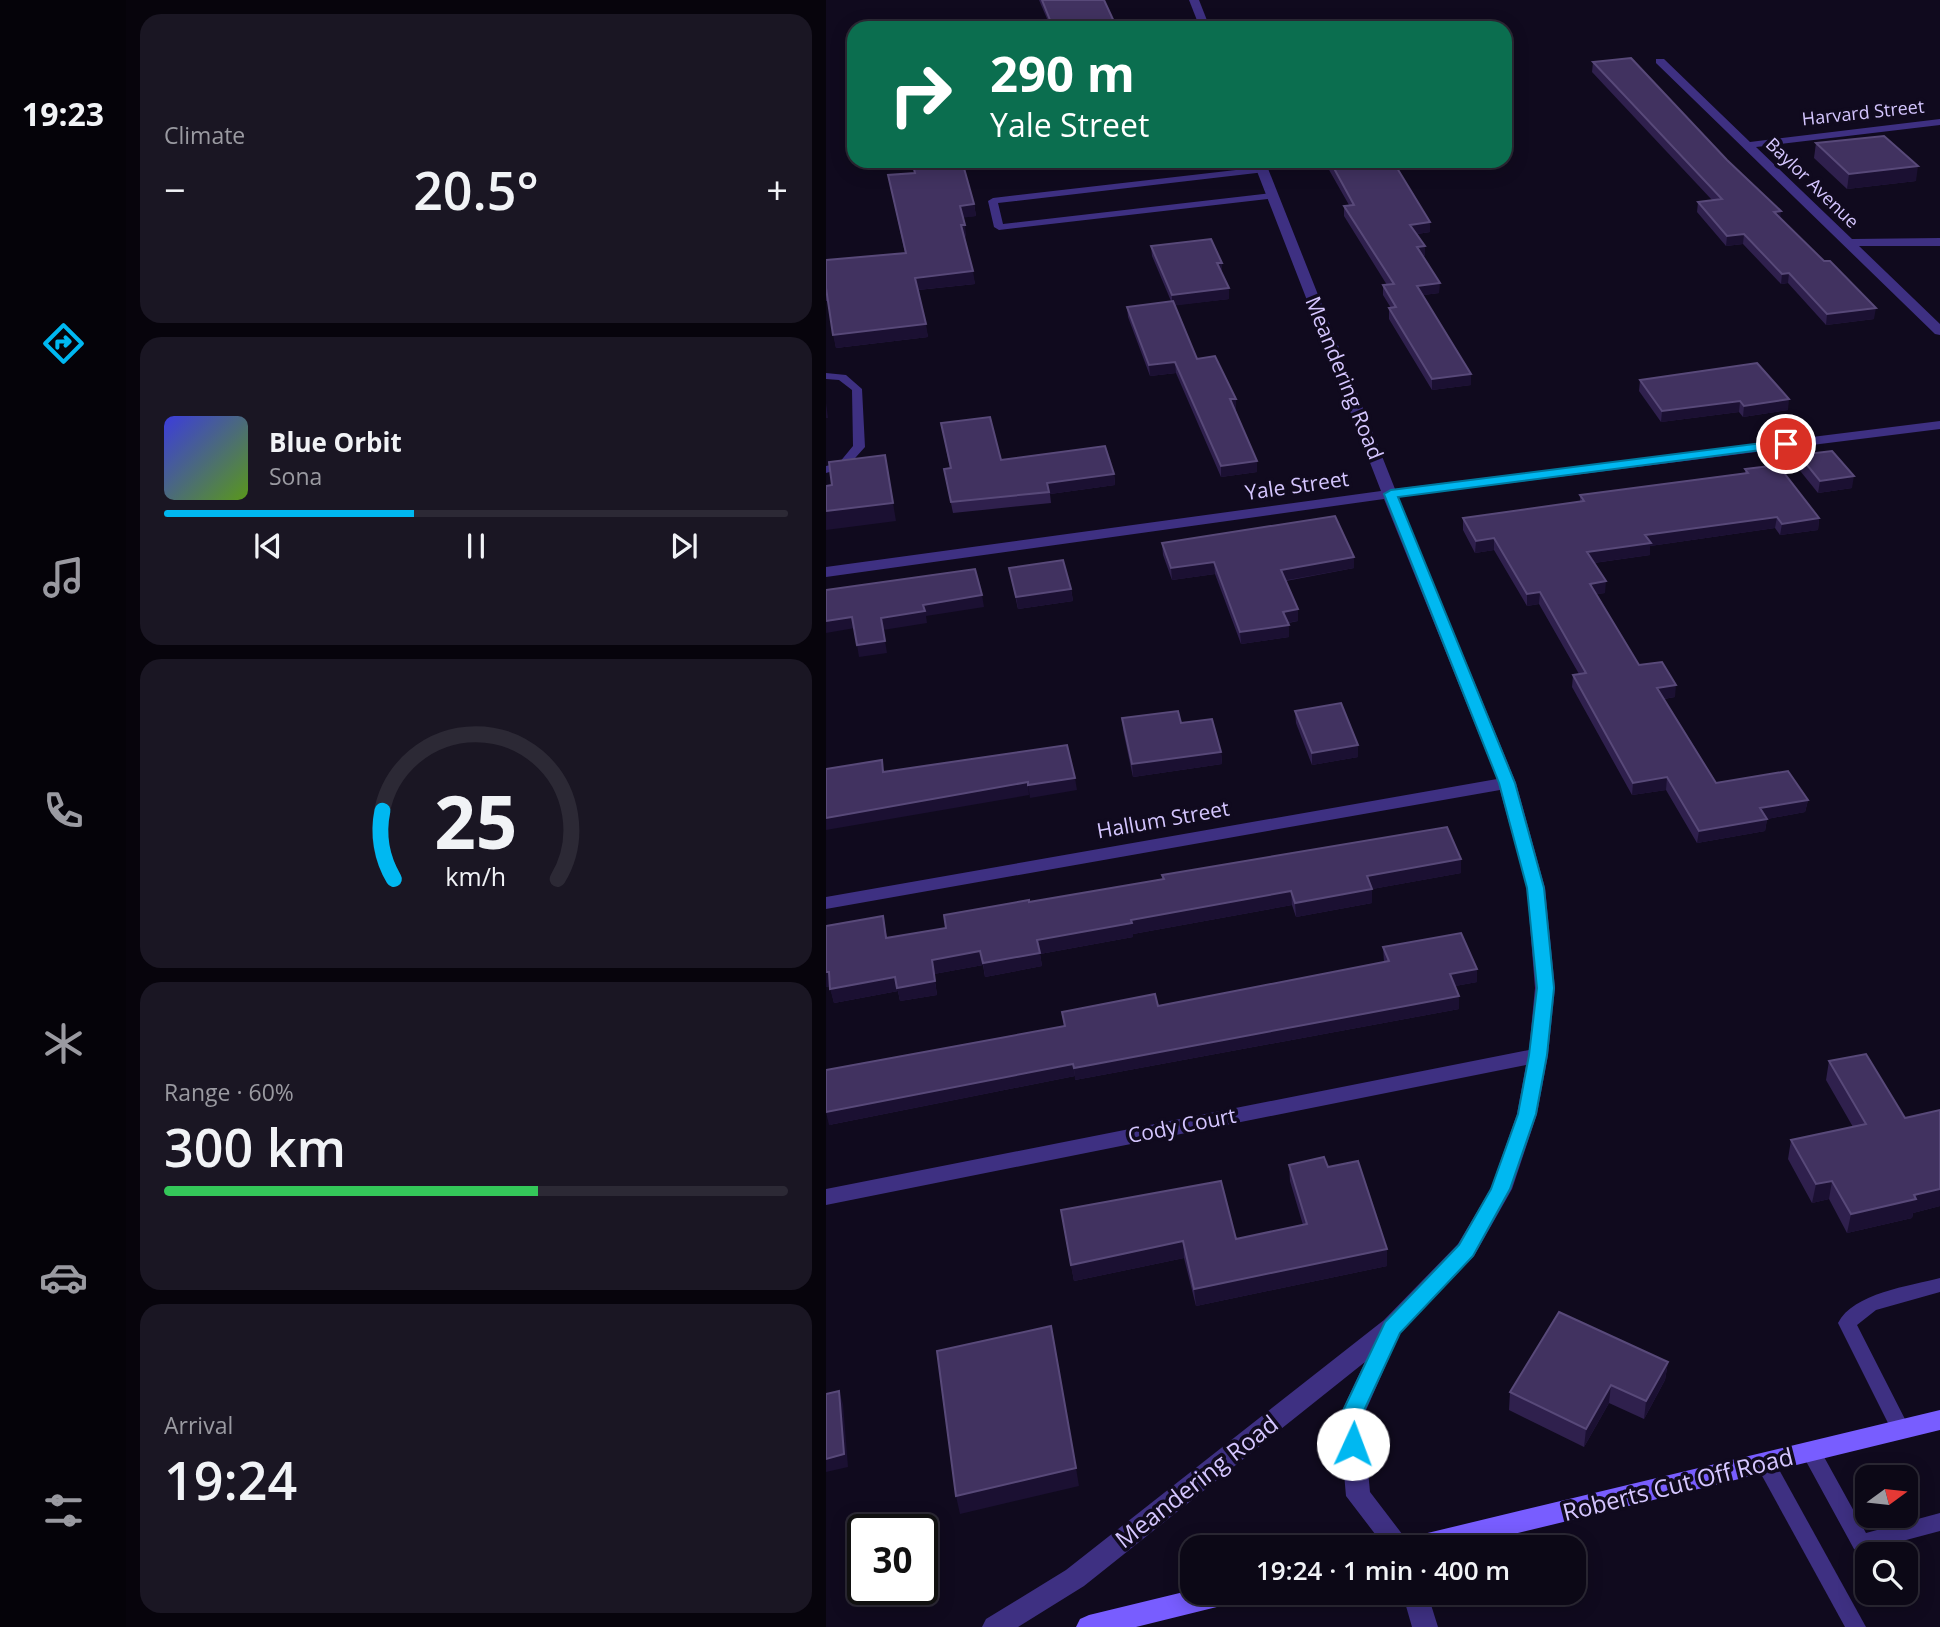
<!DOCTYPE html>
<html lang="en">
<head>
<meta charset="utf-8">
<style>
  :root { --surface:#0c0816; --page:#1a1623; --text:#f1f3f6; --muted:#9a9aa1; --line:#2c2935; --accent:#00b8f1 }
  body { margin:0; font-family:"Open Sans",sans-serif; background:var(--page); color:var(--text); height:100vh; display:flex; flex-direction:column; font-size:26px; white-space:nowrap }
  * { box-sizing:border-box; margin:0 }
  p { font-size:23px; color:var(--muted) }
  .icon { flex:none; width:38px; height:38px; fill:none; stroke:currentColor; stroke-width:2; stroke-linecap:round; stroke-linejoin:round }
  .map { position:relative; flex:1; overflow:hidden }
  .side { display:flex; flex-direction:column; gap:14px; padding:14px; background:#07040c; width:700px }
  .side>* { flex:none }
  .top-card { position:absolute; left:21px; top:21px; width:665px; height:147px; border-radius:21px; box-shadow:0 4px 18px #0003,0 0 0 2px var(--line); background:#0b6e4f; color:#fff; overflow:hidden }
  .needle { width:46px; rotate:75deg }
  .fabs { position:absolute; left:1029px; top:1465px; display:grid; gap:14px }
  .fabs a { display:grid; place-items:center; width:63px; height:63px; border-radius:14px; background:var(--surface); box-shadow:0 4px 18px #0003,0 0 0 2px var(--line); font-size:35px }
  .speed { position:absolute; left:21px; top:1514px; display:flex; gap:14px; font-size:35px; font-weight:700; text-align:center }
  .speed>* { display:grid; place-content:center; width:91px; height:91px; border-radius:50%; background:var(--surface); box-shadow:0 4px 18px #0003,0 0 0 2px var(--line); line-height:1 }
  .speed .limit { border:4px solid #111; border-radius:10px; background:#fff; color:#111 }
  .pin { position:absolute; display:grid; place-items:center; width:60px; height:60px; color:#fff; margin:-30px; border:4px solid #fff; border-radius:50%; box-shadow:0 2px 7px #0007 }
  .me { position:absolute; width:77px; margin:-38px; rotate:2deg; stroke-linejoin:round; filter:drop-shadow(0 0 5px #0008) }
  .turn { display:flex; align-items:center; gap:24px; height:147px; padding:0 28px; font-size:32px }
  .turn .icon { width:91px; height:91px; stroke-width:2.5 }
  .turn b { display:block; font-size:49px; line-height:60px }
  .big { font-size:52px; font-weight:600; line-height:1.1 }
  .side .widget { flex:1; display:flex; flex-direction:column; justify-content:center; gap:10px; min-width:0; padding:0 24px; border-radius:21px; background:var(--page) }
  .side .dial { align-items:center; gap:0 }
  .dial svg { height:182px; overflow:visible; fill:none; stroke:var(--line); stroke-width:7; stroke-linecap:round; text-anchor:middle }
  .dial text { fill:var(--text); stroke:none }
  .song { display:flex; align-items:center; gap:21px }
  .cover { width:84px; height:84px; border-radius:10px; background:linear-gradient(135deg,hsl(240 70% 55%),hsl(90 70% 35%)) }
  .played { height:7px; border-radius:4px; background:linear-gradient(90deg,var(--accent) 40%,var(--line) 40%) }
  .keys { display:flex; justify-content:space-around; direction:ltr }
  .heat { display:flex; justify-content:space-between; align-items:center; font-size:38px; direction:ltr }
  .charge { height:10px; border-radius:5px; background:linear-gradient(90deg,#34c759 60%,var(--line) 0) }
  .trip { position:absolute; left:354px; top:1535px; width:406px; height:70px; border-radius:21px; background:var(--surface); box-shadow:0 4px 18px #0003,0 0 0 2px var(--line); font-weight:600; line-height:70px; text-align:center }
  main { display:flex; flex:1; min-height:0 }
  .dock { display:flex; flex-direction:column; width:126px; justify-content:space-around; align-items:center; background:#050309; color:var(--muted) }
  .dock .icon { width:49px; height:49px }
  .dock .current { color:var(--accent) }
  .dock b { font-size:32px; color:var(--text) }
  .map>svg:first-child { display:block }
</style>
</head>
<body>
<main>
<nav class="dock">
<b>19:23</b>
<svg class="icon current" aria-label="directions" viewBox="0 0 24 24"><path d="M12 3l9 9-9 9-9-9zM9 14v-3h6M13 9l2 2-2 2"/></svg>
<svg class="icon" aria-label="music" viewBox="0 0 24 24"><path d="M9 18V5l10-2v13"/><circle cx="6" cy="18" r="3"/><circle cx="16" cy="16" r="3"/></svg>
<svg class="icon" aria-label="phone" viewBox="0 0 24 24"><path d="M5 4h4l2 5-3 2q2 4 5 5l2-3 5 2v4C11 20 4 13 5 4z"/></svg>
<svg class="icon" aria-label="climate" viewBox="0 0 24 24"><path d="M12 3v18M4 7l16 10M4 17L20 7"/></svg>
<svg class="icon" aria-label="car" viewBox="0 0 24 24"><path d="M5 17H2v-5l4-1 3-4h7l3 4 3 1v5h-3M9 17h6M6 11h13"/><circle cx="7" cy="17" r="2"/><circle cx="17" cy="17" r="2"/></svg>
<svg class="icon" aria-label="filters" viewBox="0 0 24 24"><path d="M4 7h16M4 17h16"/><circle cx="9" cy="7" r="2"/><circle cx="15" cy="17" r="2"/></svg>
</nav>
<section class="side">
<div class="widget"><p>Climate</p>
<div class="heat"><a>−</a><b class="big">20.5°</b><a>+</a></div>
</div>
<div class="widget">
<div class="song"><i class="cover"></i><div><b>Blue Orbit</b><p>Sona</p></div></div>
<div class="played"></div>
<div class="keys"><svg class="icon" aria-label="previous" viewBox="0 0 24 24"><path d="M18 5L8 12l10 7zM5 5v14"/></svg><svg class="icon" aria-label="pause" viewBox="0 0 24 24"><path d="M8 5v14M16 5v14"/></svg><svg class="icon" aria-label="next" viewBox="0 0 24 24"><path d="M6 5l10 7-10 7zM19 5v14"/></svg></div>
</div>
<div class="widget dial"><svg viewBox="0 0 100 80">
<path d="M14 69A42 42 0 1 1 86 69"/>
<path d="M14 69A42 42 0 0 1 9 39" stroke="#00b8f1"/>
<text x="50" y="56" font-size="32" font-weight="700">25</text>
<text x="50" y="72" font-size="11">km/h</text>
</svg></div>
<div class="widget"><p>Range · 60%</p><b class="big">300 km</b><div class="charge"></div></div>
<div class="widget"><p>Arrival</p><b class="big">19:24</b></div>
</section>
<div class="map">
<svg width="1114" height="1627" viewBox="0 0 1114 1627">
  <rect width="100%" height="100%" fill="#100a1e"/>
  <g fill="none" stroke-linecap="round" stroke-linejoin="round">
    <!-- lane -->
    <g fill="#3e3082" fill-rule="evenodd">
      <polygon points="436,167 440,170 439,172 172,203 177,224 447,193 452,196 450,198 173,230 168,227 162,201 167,198"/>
      <polygon points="0,373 20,375 36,389 39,447 21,467 0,473 0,466 13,463 27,446 26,390 13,380 0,379"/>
      <path d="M1114,1278V1292L1050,1310L1031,1325L1084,1429L1082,1435L1075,1437L1068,1435L1012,1323C1027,1293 1084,1286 1114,1278Z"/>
      <polygon points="985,1444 992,1446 1040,1533 1114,1513 1114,1531 1035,1552 1028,1549 975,1452 978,1446"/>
      <polygon points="939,1455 946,1457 1040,1627 1019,1627 929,1463 932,1457"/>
    </g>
    <!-- street -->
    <g fill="#3e3082" fill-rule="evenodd">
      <polygon points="363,0 373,0 384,28 374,28"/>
      <polygon points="830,59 838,59 924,142 1114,119 1114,125 930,147 1026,239 1114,238 1114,246 1033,246 1114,324 1114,335 1109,334 830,63"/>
      <polygon points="427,161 439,161 569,489 1114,421 1114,429 572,497 690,783 719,888 729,988 722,1055 711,1114 686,1189 648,1256 574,1333 537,1417 544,1492 586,1547 559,1547 520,1496 513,1417 539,1362 258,1586 192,1627 156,1627 160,1619 240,1570 558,1320 632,1244 665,1188 691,1114 700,1065 0,1205 0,1189 703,1050 709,988 701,888 674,790 0,909 0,897 671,779 558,499 0,577 0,567 555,491"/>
      <polygon points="576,1592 601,1592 612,1627 586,1627"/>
    </g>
    <!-- secondary -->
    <g fill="#785dff" fill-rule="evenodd">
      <polygon points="1114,1410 1114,1430 635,1547 577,1547 580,1539 589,1536"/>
      <polygon points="366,1590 366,1592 415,1592 412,1600 403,1604 310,1627 250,1627 254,1619 263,1615"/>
    </g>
  </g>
  <!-- wall -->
  <g fill="#2f204d">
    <polygon points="213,0 278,0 291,28 225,28"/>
    <polygon points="767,62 954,218 1048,319 1000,325 962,283 955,284 917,244 900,246 871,212 872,202 886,200 766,72"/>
    <polygon points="990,143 1090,181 1021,189 988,158"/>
    <polygon points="498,161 566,161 604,232 591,234 599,246 599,256 597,256 613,293 597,295 645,374 645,385 606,390 563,319 563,308 565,308 557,295 557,285 561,285 518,216 518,206 523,205"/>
    <polygon points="87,165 148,204 150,216 137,217 140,237 138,237 149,284 92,290 102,337 10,348 2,301 0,301 0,260 79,253 62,175 88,173"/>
    <polygon points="325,246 396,263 396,273 403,288 403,299 349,305 371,359 410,399 410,410 409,410 431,461 431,472 395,477 350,373 324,376 302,317 301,307 345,301 326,256"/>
    <polygon points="814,380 962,410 917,417 913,412 835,422 813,391"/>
    <polygon points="115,423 175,460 288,474 289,485 224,494 225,503 127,513 118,469 124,468"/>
    <polygon points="973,455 1026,488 992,493 971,467"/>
    <polygon points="919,469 993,518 992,530 954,535 949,528 824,546 824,555 768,563 779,593 770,594 813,665 849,697 838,699 890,783 982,800 979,812 941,819 939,831 871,843 840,790 806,795 746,687 747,675 753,674 713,604 701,606 668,550 649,553 637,530 637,518 754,502 754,495 919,473"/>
    <polygon points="336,543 528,568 460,581 472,621 462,623 463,637 415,644 389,574 346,580 337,555"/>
    <polygon points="183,568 245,589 247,601 192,609"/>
    <polygon points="469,711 532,757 486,765 470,723"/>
    <polygon points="296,718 355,723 395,752 396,764 307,777 297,730"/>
    <polygon points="635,873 546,889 546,903 470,917 466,905 307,934 307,937 214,954 216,966 159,977 157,965 108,974 111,995 74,1001 72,991 8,1003 4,986 0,987 0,926 57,916 61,938 120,928 203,902 337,879 336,875"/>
    <polygon points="557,947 651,982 629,986 633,996 633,1009 249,1080 249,1076 3,1125 238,1026 236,1012 332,1006 558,962"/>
    <polygon points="1003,1061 1079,1118 1114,1110 1114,1206 1087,1213 1086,1218 1021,1233 1003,1199 986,1203 962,1159 965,1140 1027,1127 1000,1080"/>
    <polygon points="463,1165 502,1167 561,1249 561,1266 370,1306 358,1258 248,1281 235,1210 410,1239 477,1225 464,1181"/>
    <polygon points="842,1362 839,1380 818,1419 783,1403 758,1447 683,1410 684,1392"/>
  </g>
  <!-- shaded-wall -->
  <g fill="#1b1032">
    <polygon points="234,24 235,28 226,28 226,25"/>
    <polygon points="1092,166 1090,181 1021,189 1023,174"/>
    <polygon points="148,204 150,216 135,218 134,206"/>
    <polygon points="955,211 954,221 948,212"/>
    <polygon points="604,222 604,232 584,235 584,225"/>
    <polygon points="135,225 139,225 140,237 136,238"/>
    <polygon points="918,234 917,244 900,246 901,236"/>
    <polygon points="599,246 599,256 590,257 591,247"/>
    <polygon points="391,263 396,263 396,273 391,274"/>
    <polygon points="147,271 149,284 91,290 89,278"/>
    <polygon points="963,273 962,283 955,284 956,274"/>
    <polygon points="614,283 613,293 590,296 591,286"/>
    <polygon points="403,288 403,299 346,306 346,295"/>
    <polygon points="1050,308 1048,319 1000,325 1001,314"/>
    <polygon points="100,324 102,337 10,348 7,335"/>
    <polygon points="349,362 350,373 324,376 323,365"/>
    <polygon points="645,374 645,385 606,390 606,379"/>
    <polygon points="404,399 410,399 410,410 405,410"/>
    <polygon points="963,399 962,410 917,417 918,406"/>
    <polygon points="914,401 913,412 835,422 836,411"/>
    <polygon points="0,403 2,418 0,418"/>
    <polygon points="59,455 70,521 0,530 0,511"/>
    <polygon points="431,461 431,472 395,477 395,466"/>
    <polygon points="288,474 289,485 224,494 221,483"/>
    <polygon points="1028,476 1026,488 992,493 994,481"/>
    <polygon points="951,517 949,528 824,546 824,555 760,564 761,552 819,535"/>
    <polygon points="993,518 992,530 954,535 956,524"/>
    <polygon points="668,538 668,550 649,553 650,541"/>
    <polygon points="528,557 528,568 456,581 455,570"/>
    <polygon points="388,562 389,574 346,580 345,568"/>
    <polygon points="780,581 779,593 763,595 764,584"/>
    <polygon points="245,589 247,601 192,609 190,597"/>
    <polygon points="714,592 713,604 701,606 701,594"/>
    <polygon points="156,595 158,607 100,616 101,623 57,630 55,618 97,605"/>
    <polygon points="472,609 472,621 458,623 457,612"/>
    <polygon points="26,617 29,628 0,633 0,621"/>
    <polygon points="463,625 463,637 415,644 414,632"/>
    <polygon points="59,641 61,653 33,657 31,645"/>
    <polygon points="850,685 849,697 830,700 831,688"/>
    <polygon points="532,745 532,757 486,765 486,753"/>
    <polygon points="395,752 396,764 307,777 306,764"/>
    <polygon points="841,777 840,790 806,795 807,783"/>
    <polygon points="249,778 251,790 204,798 202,785"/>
    <polygon points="202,782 203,795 0,830 0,818"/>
    <polygon points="982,800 979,812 941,819 939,831 871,843 873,831 934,808"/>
    <polygon points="635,859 635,873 541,890 541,876"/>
    <polygon points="546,889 546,903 470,917 469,903"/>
    <polygon points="465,891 466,905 307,934 307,937 214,954 216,966 159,977 157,963 211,940 305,920"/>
    <polygon points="154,951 157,965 108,974 111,995 74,1001 72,991 8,1003 4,989 69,977 106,960"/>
    <polygon points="651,969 651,982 624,987 624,974"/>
    <polygon points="0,972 3,972 6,986 0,987"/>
    <polygon points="633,996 633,1009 249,1080 248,1068"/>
    <polygon points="247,1064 249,1076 3,1125 0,1112"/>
    <polygon points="1006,1181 1003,1199 986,1203 990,1184"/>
    <polygon points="1114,1189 1114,1206 1087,1213 1086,1218 1021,1233 1025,1214 1088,1195"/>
    <polygon points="357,1241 358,1258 248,1281 245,1265"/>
    <polygon points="561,1249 561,1266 370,1306 368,1289"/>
    <polygon points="842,1362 839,1380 818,1419 820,1401"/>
    <polygon points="785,1385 783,1403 758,1447 760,1429"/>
    <polygon points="13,1391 17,1404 22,1467 0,1472 0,1459"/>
    <polygon points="250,1468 253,1486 134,1514 130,1496"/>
  </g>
  <!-- building -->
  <g fill="#413260" stroke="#584979" stroke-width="2">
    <polygon points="216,0 278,0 291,28 236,28 234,24 226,25"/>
    <polygon points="805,58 901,160 955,211 948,212 998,261 1004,261 1050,308 1001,314 963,273 956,274 918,234 901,236 872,202 896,199 767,62"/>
    <polygon points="1058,136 1092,166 1023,174 990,143"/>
    <polygon points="127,161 136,161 148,204 134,206 139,225 135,225 147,271 89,278 100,324 7,335 0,288 0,260 80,253 62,175 89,173 87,165"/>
    <polygon points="504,161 566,161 568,163 604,222 584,225 599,246 591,247 614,283 591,286 645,374 606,379 563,308 570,307 557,285 568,284 518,206 528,205"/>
    <polygon points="385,239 396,263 391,263 403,288 346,295 325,246"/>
    <polygon points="347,301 371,359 389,356 410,399 404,399 431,461 395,466 349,362 323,365 301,307"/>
    <polygon points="931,363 963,399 918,406 914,401 836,411 814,380"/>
    <polygon points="164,417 175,460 279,446 288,474 221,483 223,492 125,502 118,469 125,468 115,423"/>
    <polygon points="1006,451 1028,476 994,481 973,455"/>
    <polygon points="59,455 67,503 0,511 0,486 6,485 3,462"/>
    <polygon points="952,465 993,518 956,524 951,517 819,535 825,543 761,552 780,581 764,584 813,665 836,662 850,685 831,688 890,783 962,771 982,800 934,808 941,819 873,831 841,777 807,783 747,675 760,673 714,592 701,594 668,538 650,541 637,518 758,501 754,495 922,473 919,469"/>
    <polygon points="509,516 528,557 455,570 472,609 457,612 463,625 414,632 388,562 345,568 336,543"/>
    <polygon points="237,560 245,589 190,597 183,568"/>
    <polygon points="149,569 156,595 97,605 99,611 55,618 59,641 31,645 26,617 0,621 0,590"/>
    <polygon points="515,703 532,745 486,753 469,711"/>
    <polygon points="352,711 355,723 386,719 395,752 306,764 296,718"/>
    <polygon points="241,745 249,778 202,785 202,782 0,818 0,769 56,760 57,772"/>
    <polygon points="621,827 635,859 541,876 546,889 469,903 465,891 305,920 306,923 211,940 214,953 157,963 154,951 106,960 109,981 71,988 69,977 4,989 3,972 0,972 0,926 57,916 60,938 120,928 118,915 203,900 203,902 338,879 336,875"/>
    <polygon points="635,933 651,969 624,974 633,996 248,1068 247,1064 0,1112 0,1070 239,1026 236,1012 329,994 332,1006 563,961 557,947"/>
    <polygon points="1040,1054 1079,1118 1114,1110 1114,1189 1088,1195 1090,1199 1025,1214 1006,1181 990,1184 965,1140 1040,1124 1003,1061"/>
    <polygon points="498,1157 502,1167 532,1161 561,1249 368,1289 357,1241 245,1265 235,1210 395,1181 410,1239 481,1224 463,1165"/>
    <polygon points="733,1312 842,1362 820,1401 785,1385 760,1429 684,1392"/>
    <polygon points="225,1326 250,1468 130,1496 111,1351"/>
    <polygon points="13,1391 18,1454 0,1459 0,1394"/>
  </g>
  <!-- route -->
  <polygon fill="#00b8f1" stroke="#00789d" stroke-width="2" points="960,440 967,444 965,446 572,497 689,783 718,888 728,988 721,1055 710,1114 684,1189 647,1256 574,1333 535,1417 538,1444 535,1450 527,1453 519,1450 514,1417 559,1322 633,1245 665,1189 692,1114 703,1055 711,988 701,888 673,783 558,494 565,490"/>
  <g text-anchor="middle" stroke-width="7" stroke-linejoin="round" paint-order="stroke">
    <!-- far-street labels -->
    <g font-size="18" fill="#d5c6ff" stroke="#100a1e">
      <text transform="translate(1037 113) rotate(-6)" y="6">Harvard Street</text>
      <text transform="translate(986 183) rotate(44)" y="6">Baylor Avenue</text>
    </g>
    <!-- street labels -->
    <g font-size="21" fill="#d5c6ff" stroke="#100a1e">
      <text transform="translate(518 378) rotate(68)" y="7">Meandering Road</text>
      <text transform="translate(471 486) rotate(-8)" y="7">Yale Street</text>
      <text transform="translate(337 820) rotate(-10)" y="7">Hallum Street</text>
      <text transform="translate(356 1126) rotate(-11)" y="7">Cody Court</text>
    </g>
    <!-- near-street labels -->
    <g font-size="24" fill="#d5c6ff" stroke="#100a1e">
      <text transform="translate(371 1482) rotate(-38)" y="8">Meandering Road</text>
      <text transform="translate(852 1485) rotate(-14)" y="8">Roberts Cut Off Road</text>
    </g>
  </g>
</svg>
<div class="fabs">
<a><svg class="needle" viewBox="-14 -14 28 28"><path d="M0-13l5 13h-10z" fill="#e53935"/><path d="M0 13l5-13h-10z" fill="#9a9aa1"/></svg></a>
<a><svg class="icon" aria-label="search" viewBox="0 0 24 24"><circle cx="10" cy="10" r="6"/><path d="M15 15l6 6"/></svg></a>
</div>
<div class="speed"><div class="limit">30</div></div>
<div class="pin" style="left:960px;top:444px;background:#d93025"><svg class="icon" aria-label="arrive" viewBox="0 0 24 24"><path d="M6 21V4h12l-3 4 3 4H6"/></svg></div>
<svg class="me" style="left:527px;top:1444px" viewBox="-20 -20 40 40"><circle r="19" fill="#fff"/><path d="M0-13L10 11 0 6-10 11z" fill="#00b8f1"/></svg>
<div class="trip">19:24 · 1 min · 400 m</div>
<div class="top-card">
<div class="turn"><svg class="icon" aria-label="right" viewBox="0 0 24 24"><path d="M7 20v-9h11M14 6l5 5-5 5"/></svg><div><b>290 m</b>Yale Street</div></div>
</div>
</div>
</main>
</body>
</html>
